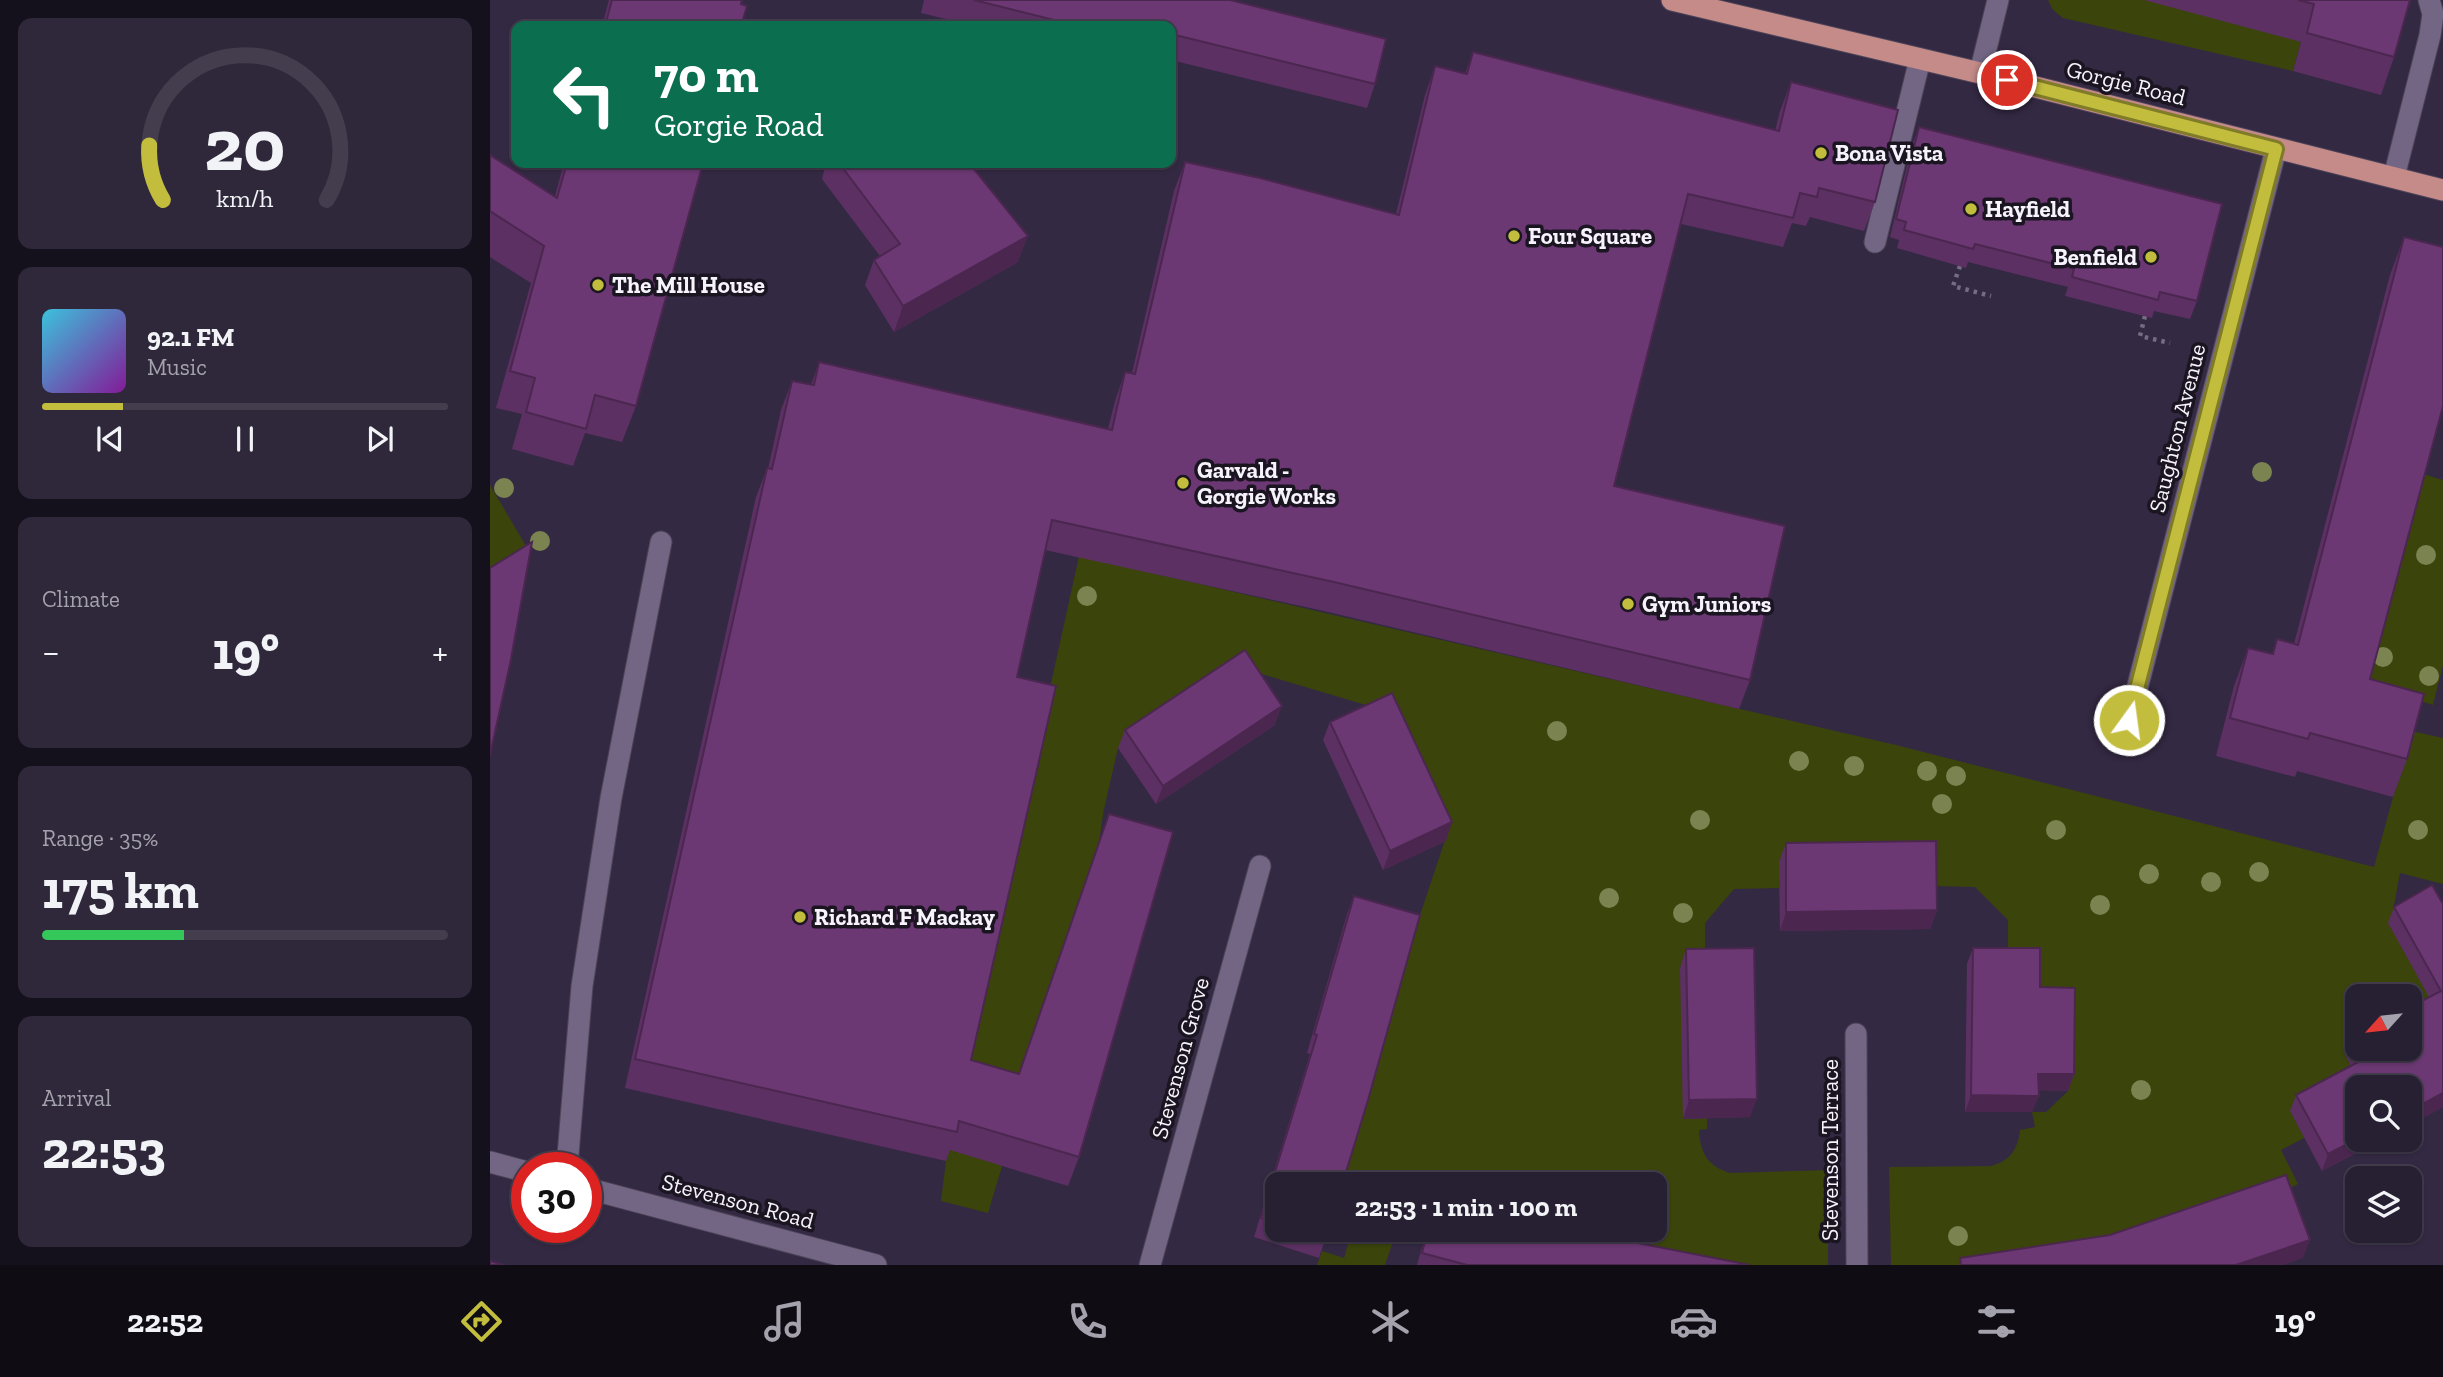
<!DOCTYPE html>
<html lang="en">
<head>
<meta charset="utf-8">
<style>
  :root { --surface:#271f32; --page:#2f273a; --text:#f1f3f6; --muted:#a4a2ac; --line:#433d4d; --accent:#c3bd3e }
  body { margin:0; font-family:"Zilla Slab",serif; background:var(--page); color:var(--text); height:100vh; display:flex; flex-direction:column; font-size:26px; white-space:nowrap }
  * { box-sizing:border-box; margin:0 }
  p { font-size:23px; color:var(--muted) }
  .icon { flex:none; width:38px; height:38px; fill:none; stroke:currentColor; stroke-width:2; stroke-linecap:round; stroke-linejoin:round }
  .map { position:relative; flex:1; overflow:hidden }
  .drawer { display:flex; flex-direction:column; gap:18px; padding:18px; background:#15111c; width:490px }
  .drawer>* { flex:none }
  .top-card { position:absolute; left:21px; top:21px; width:665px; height:147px; border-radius:14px; box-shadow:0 2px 5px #0004,0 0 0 2px var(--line); background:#0b6e4f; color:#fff; overflow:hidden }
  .needle { width:46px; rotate:243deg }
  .controls { position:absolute; left:1855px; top:984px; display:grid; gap:14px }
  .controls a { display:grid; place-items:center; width:77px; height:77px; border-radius:14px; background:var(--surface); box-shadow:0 2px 5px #0004,0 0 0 2px var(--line); font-size:35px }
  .speed { position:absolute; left:21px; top:1152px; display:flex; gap:14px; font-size:35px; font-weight:700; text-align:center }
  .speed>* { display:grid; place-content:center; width:91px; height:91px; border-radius:50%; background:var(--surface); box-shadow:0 2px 5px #0004,0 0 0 2px var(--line); line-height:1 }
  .speed .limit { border:10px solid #d22; background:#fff; color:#111 }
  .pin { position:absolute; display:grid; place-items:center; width:60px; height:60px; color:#fff; margin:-30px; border:4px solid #fff; border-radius:50%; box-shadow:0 2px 7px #0007 }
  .me { position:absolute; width:77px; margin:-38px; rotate:14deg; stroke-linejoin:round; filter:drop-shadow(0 0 5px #0008) }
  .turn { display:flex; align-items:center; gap:24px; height:147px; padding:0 28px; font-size:32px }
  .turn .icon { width:91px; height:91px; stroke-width:2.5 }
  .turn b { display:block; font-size:49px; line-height:60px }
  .big { font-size:52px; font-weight:700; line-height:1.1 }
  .drawer .widget { flex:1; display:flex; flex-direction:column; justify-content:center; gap:10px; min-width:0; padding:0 24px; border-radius:14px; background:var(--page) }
  .drawer .dial { align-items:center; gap:0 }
  .dial svg { height:182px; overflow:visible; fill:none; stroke:var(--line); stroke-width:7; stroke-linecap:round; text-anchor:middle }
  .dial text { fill:var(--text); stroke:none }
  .song { display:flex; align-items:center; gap:21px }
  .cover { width:84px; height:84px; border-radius:10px; background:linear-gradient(135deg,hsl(190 70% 55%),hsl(290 70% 35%)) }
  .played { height:7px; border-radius:4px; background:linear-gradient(90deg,var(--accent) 20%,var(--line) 20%) }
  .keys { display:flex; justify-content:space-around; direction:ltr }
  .heat { display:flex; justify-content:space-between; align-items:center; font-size:38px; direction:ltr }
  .charge { height:10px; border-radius:5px; background:linear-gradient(90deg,#34c759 35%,var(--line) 0) }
  .trip { position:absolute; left:775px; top:1172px; width:402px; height:70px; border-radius:14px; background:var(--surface); box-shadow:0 2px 5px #0004,0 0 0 2px var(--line); font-weight:700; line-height:70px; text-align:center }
  .dock { display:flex; height:112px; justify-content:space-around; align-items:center; background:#100c14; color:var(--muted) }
  .dock .icon { width:49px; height:49px }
  .dock .active { color:var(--accent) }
  .dock b { font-size:32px; color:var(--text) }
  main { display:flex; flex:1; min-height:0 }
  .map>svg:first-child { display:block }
</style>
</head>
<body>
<main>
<section class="drawer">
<div class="widget dial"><svg viewBox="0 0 100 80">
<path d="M14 69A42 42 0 1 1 86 69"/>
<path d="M14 69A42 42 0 0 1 8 45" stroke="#c3bd3e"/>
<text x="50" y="56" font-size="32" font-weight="700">20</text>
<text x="50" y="72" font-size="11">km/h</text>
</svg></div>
<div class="widget">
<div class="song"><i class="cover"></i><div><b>92.1 FM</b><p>Music</p></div></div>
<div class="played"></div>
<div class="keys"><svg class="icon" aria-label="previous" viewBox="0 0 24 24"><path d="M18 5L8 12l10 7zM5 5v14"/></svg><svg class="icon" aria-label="pause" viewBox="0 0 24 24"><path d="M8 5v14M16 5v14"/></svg><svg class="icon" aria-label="next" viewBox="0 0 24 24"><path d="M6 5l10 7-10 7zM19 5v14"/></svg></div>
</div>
<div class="widget"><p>Climate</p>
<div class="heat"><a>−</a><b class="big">19°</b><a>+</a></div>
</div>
<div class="widget"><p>Range · 35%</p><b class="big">175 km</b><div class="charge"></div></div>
<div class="widget"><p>Arrival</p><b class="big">22:53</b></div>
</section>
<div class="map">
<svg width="1953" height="1265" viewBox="0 0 1953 1265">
  <rect width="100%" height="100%" fill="#342943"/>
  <!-- green -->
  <g fill="#3a440b">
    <polygon points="1558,0 1822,0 1803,71 1573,18 1563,10"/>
    <polygon points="1930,473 1953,480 1953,665 1943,705 1875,684"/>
    <polygon points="0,485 39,551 0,576"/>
    <path d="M589,556L1406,745L1884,867L1921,731L1953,738V884L1910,873L1901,921L1953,1022L1920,1046V996H1867L1866,1076L1814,1138L1791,1150L1808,1184L1790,1193L1542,1265H1401L1399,1167L1501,1166C1520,1161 1528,1149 1530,1130L1545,1127L1542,1112H1556L1578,1091L1544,1004L1518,964V920L1485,887L1439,886L1289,862V888L1244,889L1215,923V967L1193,1119L1217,1118V1129L1209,1130C1210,1152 1217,1166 1240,1173L1338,1170V1265H1157L1017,1230H1166V1185H851L924,933L955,840L896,711L748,667L628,748L614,809L609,842L498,1213L451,1201L456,1161Z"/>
    <polygon points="862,1230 907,1230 895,1265 827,1265 832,1251 854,1258"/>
  </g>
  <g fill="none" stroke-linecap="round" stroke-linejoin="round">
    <defs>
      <g id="minor">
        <polyline points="1490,73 1508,0"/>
        <polyline points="1904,177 1940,35 1943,14 1939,0"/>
        <polyline points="1385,242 1430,59"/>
        <polyline points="1639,720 1786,149"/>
        <polyline points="1366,1034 1367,1265"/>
        <polyline points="0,1162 37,1172"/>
        <polyline points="77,1167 92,986 121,798 171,542"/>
        <polyline points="96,1188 386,1265"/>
        <polyline points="660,1265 770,866"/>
      </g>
      <polyline id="major" points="1182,0 1490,73 1953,190"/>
    </defs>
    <!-- minor casing -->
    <use href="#minor" stroke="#4c4358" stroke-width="23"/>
    <!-- major casing -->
    <use href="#major" stroke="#4c4358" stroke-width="23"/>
    <!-- path -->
    <g stroke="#746c80" stroke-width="4.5" stroke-dasharray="3.5 5" stroke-linecap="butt">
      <polyline points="1470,266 1463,286 1501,296"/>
      <polyline points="1655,316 1650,336 1680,343"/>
    </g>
    <!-- minor -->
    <use href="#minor" stroke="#726684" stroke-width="21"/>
    <!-- major -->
    <use href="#major" stroke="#c48b88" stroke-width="21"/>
  </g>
  <!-- trees -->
  <g fill="#7b8351">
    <circle cx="1772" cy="472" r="10"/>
    <circle cx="14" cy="488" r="10"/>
    <circle cx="50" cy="541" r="10"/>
    <circle cx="1936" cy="555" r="10"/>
    <circle cx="597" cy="596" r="10"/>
    <circle cx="1893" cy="657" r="10"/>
    <circle cx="1939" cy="676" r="10"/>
    <circle cx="1067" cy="731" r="10"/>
    <circle cx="1309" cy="761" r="10"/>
    <circle cx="1364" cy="766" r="10"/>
    <circle cx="1437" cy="771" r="10"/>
    <circle cx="1466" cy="776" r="10"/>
    <circle cx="1452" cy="804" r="10"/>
    <circle cx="1210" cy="820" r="10"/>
    <circle cx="1566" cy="830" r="10"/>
    <circle cx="1928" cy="830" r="10"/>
    <circle cx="1769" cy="872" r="10"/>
    <circle cx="1659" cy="874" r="10"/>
    <circle cx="1721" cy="882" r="10"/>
    <circle cx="1119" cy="898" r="10"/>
    <circle cx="1610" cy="905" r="10"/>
    <circle cx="1193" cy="913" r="10"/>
    <circle cx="1651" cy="1090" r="10"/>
    <circle cx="1468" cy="1236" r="10"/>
  </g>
  <!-- wall -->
  <g fill="#5c3063">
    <polygon points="119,0 252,0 251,4 251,26 112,26"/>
    <polygon points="434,0 740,0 885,84 877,108 681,60 681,26 485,26 431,13"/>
    <polygon points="1654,0 1920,0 1904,57 1891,95 1803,71 1811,42"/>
    <polygon points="983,52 1285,131 1290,111 1301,82 1385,202 1374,231 1320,217 1316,226 1302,223 1293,247 1191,224 1124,486 1260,680 1249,709 834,611 555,550 527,677 481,1060 589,1157 578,1186 460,1150 456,1161 135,1088 266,497 277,468 278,469 291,410 302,381 321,385 329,362 618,429 625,401 635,372 642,373 684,191 695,162 906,214 935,95 945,66 975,74"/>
    <polygon points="1429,127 1707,301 1700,319 1664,311 1662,318 1575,296 1578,287 1478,262 1476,268 1407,248 1409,240 1400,237 1422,145"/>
    <polygon points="0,155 65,196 74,163 213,163 146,406 132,442 95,433 83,466 22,449 32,414 6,408 41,283 0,257"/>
    <polygon points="336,163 479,163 528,262 404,332 375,285 384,260 390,256 332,179"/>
    <polygon points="1914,237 1880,679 1917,759 1903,797 1807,771 1805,777 1726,756 1744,686 1758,648 1782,654 1787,639 1804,644 1900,275"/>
    <polygon points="840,722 956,841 893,870 833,740"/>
    <polygon points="785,725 666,804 628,748 635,730"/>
    <polygon points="1296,843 1447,910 1440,929 1290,931 1289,862"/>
    <polygon points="864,896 788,1185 788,1230 838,1230 829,1258 764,1237 820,1054 817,1053 857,914"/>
    <polygon points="1953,904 1953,1107 1832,1171 1800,1111 1806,1095 1861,1066 1855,1055 1861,1039 1939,997 1898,923 1904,907"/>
    <polygon points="1483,948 1550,987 1584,1074 1578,1091 1548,1090 1542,1112 1475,1112 1477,964"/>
    <polygon points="1196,949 1260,1117 1193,1119 1190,968"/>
    <polygon points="937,1230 1092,1230 1112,1236 1260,1265 927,1265"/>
  </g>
  <!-- shaded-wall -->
  <g fill="#4b2750">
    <polygon points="538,236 528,262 404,332 413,306"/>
    <polygon points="792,706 785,725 666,804 673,786"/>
    <polygon points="962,822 956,841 893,870 900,851"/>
    <polygon points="1447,910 1440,929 1290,931 1296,912"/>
    <polygon points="1548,1074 1584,1074 1578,1091 1542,1090"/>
    <polygon points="1953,1093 1953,1107 1920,1124 1920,1111"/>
    <polygon points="1481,1095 1549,1096 1542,1112 1475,1112"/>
    <polygon points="1267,1099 1260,1117 1193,1119 1199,1100"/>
    <polygon points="1867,1139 1891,1139 1832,1171 1838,1154"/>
    <polygon points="1820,1240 1813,1258 1794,1265 1746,1265"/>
  </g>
  <!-- building -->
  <g fill="#6b3873" stroke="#4b2750" stroke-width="2">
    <polygon points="122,0 252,0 251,4 257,6 251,26 115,26"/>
    <polygon points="484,0 740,0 896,39 885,84 681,34 681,26 588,26"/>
    <polygon points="1808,0 1920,0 1904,57 1817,33 1824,4"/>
    <polygon points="983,52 1289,131 1301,82 1408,110 1385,202 1329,188 1327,197 1310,193 1303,218 1198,194 1124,486 1295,526 1260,680 844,582 562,520 527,677 566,686 481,1060 529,1074 619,814 683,832 589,1157 469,1121 467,1132 145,1059 277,468 282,469 302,381 324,385 329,362 622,430 635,372 645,374 695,162 770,178 909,215 945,66 977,74"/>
    <polygon points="1429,127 1732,204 1707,301 1670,292 1668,300 1582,277 1584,269 1485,244 1483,249 1414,230 1416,222 1406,219"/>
    <polygon points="0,155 67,198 77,163 213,163 146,406 105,395 96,429 36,412 45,378 20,371 54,246 0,211"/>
    <polygon points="349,163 479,163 538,236 413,306 384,260 410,244"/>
    <polygon points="1914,237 1953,247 1953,406 1880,679 1934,694 1917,759 1820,733 1818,739 1740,718 1758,648 1783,654 1787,639 1808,645"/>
    <polygon points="42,542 21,659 0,755 0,568"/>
    <polygon points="755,650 792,706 673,786 635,730"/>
    <polygon points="902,693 962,822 900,851 840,722"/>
    <polygon points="1446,841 1447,910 1296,912 1296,843"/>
    <polygon points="1942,885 1953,904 1953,1093 1920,1111 1920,1087 1867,1087 1867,1139 1838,1154 1806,1095 1872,1060 1861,1039 1867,1035 1867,1048 1920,1048 1920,1007 1951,991 1904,907"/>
    <polygon points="864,896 930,915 878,1100 852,1185 788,1185 788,1224 771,1218 827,1035 824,1034"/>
    <polygon points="1264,948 1267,1099 1199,1100 1196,949"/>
    <polygon points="1483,948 1550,948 1550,987 1585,988 1584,1074 1548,1074 1549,1096 1481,1095"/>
    <polygon points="1796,1175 1820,1240 1746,1265 1471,1265 1470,1258 1620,1235"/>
    <polygon points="808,1230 838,1230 835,1239"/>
    <polygon points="938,1230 1092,1230 1112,1236 1260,1265 977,1265 932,1253"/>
    <polygon points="0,1261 14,1265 0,1265"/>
  </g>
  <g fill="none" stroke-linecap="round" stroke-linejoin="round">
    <defs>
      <polyline id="route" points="1517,80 1786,149 1639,720"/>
    </defs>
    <!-- route casing -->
    <use href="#route" stroke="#7f7b28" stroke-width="18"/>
    <!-- route -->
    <use href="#route" stroke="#c3bd3e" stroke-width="12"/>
  </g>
  <!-- markers -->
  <g fill="#c3bd3e" stroke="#1a1520" stroke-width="2.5">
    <circle cx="1331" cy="153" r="7"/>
    <circle cx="1481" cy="209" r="7"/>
    <circle cx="1024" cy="236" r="7"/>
    <circle cx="1661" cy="257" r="7"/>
    <circle cx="108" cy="285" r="7"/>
    <circle cx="693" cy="483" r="7"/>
    <circle cx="1138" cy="604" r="7"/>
    <circle cx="310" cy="917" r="7"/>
  </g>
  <g text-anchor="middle" stroke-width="7" stroke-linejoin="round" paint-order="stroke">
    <!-- street labels -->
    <g font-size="23" fill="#f7f3fd" stroke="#1a1520">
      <text transform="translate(1636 83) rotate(14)" y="8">Gorgie Road</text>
      <text transform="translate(1687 428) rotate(-76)" y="8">Saughton Avenue</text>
      <text transform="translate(690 1058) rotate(-75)" y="8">Stevenson Grove</text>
      <text transform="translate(1340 1150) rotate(-90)" y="8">Stevenson Terrace</text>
      <text transform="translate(248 1201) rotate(15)" y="8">Stevenson Road</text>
    </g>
    <!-- poi labels -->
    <g font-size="23" font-weight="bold" fill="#f7f3fd" stroke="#1a1520" text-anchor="start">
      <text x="1345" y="161">Bona Vista</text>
      <text x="1495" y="217">Hayfield</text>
      <text x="1038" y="244">Four Square</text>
      <text x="1647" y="265" text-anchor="end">Benfield</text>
      <text x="122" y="293">The Mill House</text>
      <text x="707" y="478">Garvald -<tspan x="707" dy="26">Gorgie Works</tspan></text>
      <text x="1152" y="612">Gym Juniors</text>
      <text x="324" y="925">Richard F Mackay</text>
    </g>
  </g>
</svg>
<div class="controls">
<a><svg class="needle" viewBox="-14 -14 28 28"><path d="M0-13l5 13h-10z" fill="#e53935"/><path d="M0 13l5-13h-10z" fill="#a4a2ac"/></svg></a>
<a><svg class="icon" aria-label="search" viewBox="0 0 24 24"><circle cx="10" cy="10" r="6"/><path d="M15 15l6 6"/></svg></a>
<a><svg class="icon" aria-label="layers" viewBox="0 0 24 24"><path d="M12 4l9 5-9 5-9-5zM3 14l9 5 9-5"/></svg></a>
</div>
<div class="speed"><div class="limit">30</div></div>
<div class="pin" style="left:1517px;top:80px;background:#d93025"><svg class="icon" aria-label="arrive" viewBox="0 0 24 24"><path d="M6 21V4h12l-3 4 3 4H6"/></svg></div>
<svg class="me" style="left:1639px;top:720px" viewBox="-20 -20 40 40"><circle r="17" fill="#c3bd3e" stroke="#fff" stroke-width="3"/><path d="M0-11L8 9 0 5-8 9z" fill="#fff"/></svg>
<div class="trip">22:53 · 1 min · 100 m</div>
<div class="top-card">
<div class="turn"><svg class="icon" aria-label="left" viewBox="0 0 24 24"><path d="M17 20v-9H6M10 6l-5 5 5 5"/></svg><div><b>70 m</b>Gorgie Road</div></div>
</div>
</div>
</main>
<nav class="dock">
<b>22:52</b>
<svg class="icon active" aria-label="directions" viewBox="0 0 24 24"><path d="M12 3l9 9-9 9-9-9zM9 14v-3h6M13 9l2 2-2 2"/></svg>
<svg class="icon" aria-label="music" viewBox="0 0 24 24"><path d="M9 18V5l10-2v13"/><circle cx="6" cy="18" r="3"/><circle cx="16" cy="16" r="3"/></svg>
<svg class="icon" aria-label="phone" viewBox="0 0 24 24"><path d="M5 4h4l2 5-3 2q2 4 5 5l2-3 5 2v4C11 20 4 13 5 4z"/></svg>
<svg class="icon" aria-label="climate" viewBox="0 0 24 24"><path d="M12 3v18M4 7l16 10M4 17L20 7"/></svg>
<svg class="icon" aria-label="car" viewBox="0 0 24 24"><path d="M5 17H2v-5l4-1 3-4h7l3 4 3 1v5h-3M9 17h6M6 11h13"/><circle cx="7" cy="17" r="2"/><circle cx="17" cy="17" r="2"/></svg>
<svg class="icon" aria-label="filters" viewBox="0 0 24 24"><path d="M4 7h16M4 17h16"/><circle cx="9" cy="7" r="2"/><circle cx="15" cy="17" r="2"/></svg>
<b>19°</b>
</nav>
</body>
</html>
